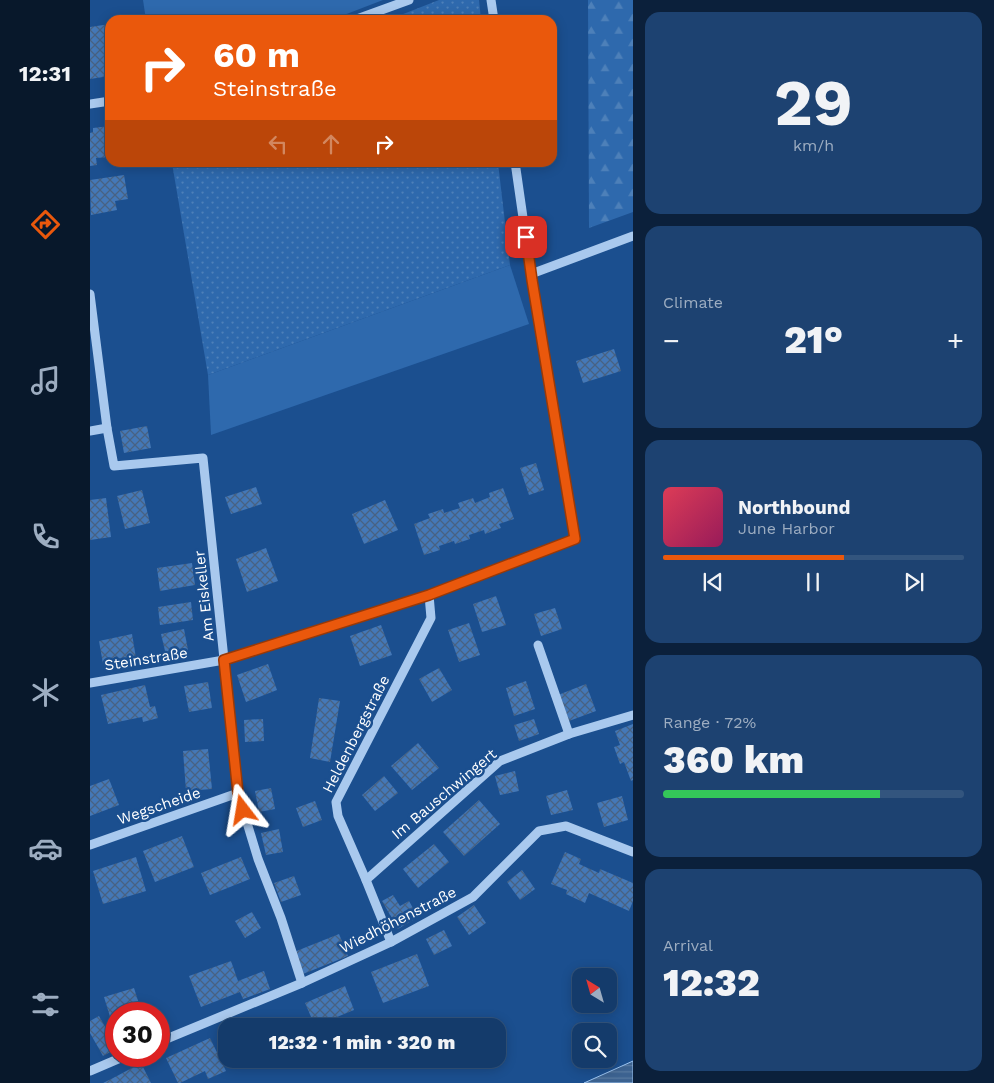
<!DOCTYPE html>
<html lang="en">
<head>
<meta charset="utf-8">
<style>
  :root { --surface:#143b6b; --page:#1d4271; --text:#f1f3f6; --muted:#9dadc1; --line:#33557e; --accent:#ea580c }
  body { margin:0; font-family:"Work Sans",sans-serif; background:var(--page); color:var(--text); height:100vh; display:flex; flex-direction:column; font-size:19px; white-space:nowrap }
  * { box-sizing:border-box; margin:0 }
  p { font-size:16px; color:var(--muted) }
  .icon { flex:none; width:28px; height:28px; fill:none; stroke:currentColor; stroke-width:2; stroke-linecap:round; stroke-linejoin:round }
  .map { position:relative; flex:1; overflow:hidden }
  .sheet { display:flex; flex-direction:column; gap:12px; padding:12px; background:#0b203b; width:361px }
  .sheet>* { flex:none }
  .banner { position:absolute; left:15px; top:15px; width:452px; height:152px; border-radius:15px; box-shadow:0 2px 12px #0003,0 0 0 1px var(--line); background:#ea580c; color:#fff; overflow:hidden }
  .needle { width:32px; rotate:323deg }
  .controls { position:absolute; left:482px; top:968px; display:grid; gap:10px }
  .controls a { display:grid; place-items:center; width:45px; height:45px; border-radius:10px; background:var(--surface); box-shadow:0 2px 12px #0003,0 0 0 1px var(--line); font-size:25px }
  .speed { position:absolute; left:15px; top:1002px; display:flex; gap:10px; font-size:25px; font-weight:700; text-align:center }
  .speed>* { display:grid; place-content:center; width:65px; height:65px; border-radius:50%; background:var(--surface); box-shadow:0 2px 12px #0003,0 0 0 1px var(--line); line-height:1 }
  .speed .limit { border:8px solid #d22; background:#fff; color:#111 }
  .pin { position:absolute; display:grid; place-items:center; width:42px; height:42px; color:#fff; margin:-21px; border-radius:10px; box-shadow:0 2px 8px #0006 }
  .me { position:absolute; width:55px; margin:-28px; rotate:346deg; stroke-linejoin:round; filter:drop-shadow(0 0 4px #0008) }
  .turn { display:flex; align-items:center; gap:18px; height:105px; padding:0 25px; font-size:22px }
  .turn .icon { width:65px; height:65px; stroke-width:2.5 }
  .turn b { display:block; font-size:35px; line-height:42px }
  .lanes { display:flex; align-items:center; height:48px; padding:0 25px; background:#0003; justify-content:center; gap:25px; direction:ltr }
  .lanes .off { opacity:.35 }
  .big { font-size:38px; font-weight:800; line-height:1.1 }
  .sheet .card { flex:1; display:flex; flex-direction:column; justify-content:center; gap:8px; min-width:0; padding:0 18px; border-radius:15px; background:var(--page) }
  .sheet .dial { align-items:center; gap:0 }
  .dial b { font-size:65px; line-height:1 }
  .song { display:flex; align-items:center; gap:15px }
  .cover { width:60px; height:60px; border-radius:8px; background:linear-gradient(135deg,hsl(350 70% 55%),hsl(330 70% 35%)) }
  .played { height:5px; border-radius:2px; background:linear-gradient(90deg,var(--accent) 60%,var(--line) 60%) }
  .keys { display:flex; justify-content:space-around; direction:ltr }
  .heat { display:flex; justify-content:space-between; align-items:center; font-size:28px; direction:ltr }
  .charge { height:8px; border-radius:4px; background:linear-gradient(90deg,#34c759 72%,var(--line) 0) }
  .trip { position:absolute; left:128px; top:1018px; width:288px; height:50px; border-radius:15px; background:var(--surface); box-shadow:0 2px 12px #0003,0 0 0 1px var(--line); font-weight:800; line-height:50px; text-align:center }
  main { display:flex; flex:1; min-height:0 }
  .tabs { display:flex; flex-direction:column; width:90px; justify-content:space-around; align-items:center; background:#08182b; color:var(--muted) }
  .tabs .icon { width:35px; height:35px }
  .tabs .selected { color:var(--accent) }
  .tabs b { font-size:22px; color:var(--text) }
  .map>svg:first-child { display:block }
</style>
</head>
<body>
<main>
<nav class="tabs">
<b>12:31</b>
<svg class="icon selected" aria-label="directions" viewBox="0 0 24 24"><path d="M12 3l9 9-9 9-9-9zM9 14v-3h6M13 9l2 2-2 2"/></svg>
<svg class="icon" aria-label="music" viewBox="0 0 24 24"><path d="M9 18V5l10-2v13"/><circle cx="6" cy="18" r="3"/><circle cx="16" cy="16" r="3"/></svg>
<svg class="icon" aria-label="phone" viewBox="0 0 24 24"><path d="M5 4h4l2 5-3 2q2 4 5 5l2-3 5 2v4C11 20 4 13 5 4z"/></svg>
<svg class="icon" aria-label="climate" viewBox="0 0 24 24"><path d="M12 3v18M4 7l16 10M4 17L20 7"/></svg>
<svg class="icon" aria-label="car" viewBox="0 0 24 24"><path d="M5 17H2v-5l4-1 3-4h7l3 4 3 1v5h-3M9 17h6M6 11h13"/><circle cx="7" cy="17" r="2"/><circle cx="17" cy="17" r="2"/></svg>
<svg class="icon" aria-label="filters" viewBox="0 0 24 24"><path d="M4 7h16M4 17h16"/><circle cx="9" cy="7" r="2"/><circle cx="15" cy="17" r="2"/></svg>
</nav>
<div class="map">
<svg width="543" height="1083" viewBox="0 0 543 1083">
  <defs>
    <pattern id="forest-firs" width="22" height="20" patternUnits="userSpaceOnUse" patternTransform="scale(1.25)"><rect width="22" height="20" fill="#2e69ad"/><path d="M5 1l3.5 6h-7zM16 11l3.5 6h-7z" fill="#4d80b9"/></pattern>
    <pattern id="garden-dots" width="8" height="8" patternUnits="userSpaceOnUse" patternTransform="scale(1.25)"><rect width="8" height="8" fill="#2e69ad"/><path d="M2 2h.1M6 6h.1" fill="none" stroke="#4d80b9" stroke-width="1.8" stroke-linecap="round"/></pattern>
    <pattern id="water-rules" width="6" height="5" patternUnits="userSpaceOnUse" patternTransform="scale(1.25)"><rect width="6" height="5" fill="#3c6290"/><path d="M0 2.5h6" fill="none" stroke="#597aa1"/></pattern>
    <pattern id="building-cross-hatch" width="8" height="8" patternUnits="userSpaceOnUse" patternTransform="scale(1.25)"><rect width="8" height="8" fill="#4478b7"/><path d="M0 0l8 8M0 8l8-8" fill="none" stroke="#486282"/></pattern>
  </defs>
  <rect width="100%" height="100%" fill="#1b4f8f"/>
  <!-- grass -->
  <g fill="#2e69ad">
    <polygon points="53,0 293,0 241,20 56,20"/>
    <polygon points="420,265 439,324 121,435 118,375"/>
  </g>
  <!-- forest -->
  <polygon fill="url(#forest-firs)" points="498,0 543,0 543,212 499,228"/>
  <!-- garden -->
  <g fill="url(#garden-dots)">
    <polygon points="349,0 389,0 391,20 298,20"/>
    <polygon points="82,163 408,163 420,265 118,375"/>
  </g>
  <!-- water -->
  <polygon fill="url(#water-rules)" stroke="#9cc4f0" points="543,1061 543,1083 494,1083"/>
  <!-- building -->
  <g fill="url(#building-cross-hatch)">
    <polygon points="20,24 20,76 0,79 0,27"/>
    <polygon points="20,126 20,157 6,158 7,165 0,166 0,133 3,132 3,128"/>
    <polygon points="34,175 38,199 25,201 27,210 1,215 0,180"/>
    <polygon points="524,349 531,371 493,383 486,361"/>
    <polygon points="57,426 61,448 34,453 30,431"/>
    <polygon points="446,463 454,490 439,495 430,468"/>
    <polygon points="166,487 172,504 141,514 135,497"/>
    <polygon points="413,488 424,519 409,524 411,528 395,534 394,530 379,535 380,539 365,544 364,541 349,546 350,550 334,555 324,524 340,518 338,514 353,509 354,513 370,508 368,503 383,498 385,503 400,497 399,493"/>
    <polygon points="52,490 60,523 35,529 27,496"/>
    <polygon points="16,498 21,537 0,540 0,500"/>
    <polygon points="295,500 308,530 274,544 262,514"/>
    <polygon points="176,548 188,581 157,592 146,559"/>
    <polygon points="102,563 105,585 70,591 67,568"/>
    <polygon points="406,596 416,625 392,632 383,604"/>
    <polygon points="101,602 103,620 70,625 68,607"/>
    <polygon points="465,608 472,629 451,636 444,614"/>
    <polygon points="379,623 390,655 369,662 358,630"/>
    <polygon points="291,625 302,655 270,666 260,636"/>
    <polygon points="94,629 98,650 76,655 71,634"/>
    <polygon points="42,634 46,658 13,664 9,641"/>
    <polygon points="178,664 187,690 156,702 147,675"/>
    <polygon points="349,668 362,690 342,702 329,679"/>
    <polygon points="436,681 445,709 424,716 416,688"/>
    <polygon points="118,682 122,708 99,712 94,686"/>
    <polygon points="496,684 506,711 479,721 468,695"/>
    <polygon points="55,685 60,707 65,706 68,718 53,722 52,717 18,724 11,695"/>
    <polygon points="229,698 250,701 240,762 220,758"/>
    <polygon points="173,719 174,741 155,742 154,720"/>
    <polygon points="444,719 449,734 429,741 424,725"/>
    <polygon points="543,724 543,780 541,781 534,762 530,764 524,747 530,745 525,731"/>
    <polygon points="328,743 349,768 322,790 301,766"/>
    <polygon points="118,749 122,789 96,791 93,751"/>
    <polygon points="425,771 429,791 410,795 405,776"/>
    <polygon points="294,776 308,793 285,811 272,795"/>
    <polygon points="19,779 29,805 0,816 0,786"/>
    <polygon points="181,788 185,809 169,812 165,791"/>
    <polygon points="477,790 483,810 461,815 456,796"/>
    <polygon points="532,796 538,820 514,827 507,803"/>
    <polygon points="389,800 410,824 374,856 353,832"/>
    <polygon points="225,801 232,820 213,827 206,808"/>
    <polygon points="189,829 193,852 176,855 171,833"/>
    <polygon points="92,836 104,867 65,882 53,851"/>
    <polygon points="344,844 359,862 328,888 313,869"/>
    <polygon points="475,852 491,859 489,864 509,873 510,869 543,883 543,901 539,911 499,893 495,903 476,894 477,890 461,884"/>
    <polygon points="46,857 56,891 13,904 3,871"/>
    <polygon points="151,857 160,879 120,895 111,873"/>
    <polygon points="432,870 445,889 430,900 417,882"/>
    <polygon points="204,876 211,895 191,902 184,883"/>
    <polygon points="303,895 310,906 319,901 328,917 308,929 292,901"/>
    <polygon points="384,905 396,923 379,935 367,917"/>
    <polygon points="162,912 171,928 155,938 145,921"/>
    <polygon points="354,930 362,946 344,955 336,939"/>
    <polygon points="249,934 258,956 213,974 204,952"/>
    <polygon points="327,954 339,986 293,1003 281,972"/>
    <polygon points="141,961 148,981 174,971 180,989 153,999 150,992 111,1007 99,976"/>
    <polygon points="255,986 264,1010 225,1026 215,1003"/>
    <polygon points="44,988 51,1010 40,1014 26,1014 26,1018 21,1020 14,997"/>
    <polygon points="9,1016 26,1046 26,1049 13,1056 0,1033 0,1021"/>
    <polygon points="204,1017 208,1026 181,1026"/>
    <polygon points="159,1021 162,1026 150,1026"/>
    <polygon points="120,1038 136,1071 118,1079 115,1071 90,1083 88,1083 76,1058"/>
    <polygon points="51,1063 61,1083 13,1083 27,1076"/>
  </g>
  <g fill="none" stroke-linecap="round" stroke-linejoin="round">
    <!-- minor -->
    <g stroke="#a9c9ee" stroke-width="9">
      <polyline points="401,0 404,20"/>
      <polyline points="264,20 319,0"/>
      <polyline points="0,104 20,101"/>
      <polyline points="441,274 543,236"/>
      <polyline points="0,294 17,428 24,466 113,458 148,793 168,859 191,918 212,983"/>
      <polyline points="0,431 17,428"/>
      <polyline points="448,645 479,734"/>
      <polyline points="0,683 134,660 339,595 485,539 442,280 425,162"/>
      <polyline points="0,845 148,793"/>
      <polyline points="276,880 410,761 479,734 543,715"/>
      <polyline points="301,942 276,880 248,816 246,802 341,618 339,595"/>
      <polyline points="69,1042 212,983 301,942 383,897 449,831 476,826 543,852"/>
      <polyline points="0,1071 35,1056"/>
    </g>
  </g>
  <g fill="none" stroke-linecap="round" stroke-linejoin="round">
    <defs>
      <polyline id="route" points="153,810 148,793 134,660 339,595 485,539 442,280 436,237"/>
    </defs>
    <!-- route casing -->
    <use href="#route" stroke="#983908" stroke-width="12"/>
    <!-- route -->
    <use href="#route" stroke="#ea580c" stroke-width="9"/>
  </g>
  <g text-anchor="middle" stroke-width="5" stroke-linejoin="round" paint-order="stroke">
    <!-- street labels -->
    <g font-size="15" fill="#fff" stroke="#1b4f8f">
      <text transform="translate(114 596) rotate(-96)" y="5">Am Eiskeller</text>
      <text transform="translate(56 659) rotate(-9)" y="5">Steinstraße</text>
      <text transform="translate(266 734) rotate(-63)" y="5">Heldenbergstraße</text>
      <text transform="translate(354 794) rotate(-40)" y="5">Im Bauschwingert</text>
      <text transform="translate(69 806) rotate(-19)" y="5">Wegscheide</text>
      <text transform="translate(308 920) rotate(-27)" y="5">Wiedhöhenstraße</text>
    </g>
  </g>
</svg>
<div class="controls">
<a><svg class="needle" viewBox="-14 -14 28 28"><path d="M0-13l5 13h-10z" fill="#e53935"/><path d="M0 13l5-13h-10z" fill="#9dadc1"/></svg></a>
<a><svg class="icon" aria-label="search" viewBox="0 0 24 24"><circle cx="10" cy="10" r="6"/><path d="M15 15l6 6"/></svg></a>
</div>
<div class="speed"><div class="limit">30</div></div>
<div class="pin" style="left:436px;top:237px;background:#d93025"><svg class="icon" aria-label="arrive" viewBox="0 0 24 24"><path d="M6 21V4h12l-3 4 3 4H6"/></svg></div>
<svg class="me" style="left:153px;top:810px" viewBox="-20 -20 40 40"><path d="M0-17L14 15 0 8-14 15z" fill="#ea580c" stroke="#fff" stroke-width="4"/></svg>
<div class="trip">12:32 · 1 min · 320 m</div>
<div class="banner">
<div class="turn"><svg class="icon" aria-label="right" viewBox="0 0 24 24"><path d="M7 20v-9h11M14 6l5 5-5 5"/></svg><div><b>60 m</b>Steinstraße</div></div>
<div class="lanes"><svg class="icon off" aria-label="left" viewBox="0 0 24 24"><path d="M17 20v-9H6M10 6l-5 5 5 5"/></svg><svg class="icon off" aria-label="ahead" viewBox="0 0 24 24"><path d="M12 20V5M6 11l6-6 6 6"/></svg><svg class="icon" aria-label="right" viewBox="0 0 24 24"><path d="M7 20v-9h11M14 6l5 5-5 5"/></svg></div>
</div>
</div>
<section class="sheet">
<div class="card dial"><b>29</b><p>km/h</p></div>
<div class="card"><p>Climate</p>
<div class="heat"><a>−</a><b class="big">21°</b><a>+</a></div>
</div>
<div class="card">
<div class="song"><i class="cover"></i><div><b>Northbound</b><p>June Harbor</p></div></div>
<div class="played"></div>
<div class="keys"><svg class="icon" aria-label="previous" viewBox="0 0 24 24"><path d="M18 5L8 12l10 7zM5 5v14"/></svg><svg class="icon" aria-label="pause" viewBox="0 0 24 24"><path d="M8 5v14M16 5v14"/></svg><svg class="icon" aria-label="next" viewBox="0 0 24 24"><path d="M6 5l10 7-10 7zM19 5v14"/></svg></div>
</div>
<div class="card"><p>Range · 72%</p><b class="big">360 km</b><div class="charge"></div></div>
<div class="card"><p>Arrival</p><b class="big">12:32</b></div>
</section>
</main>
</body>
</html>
